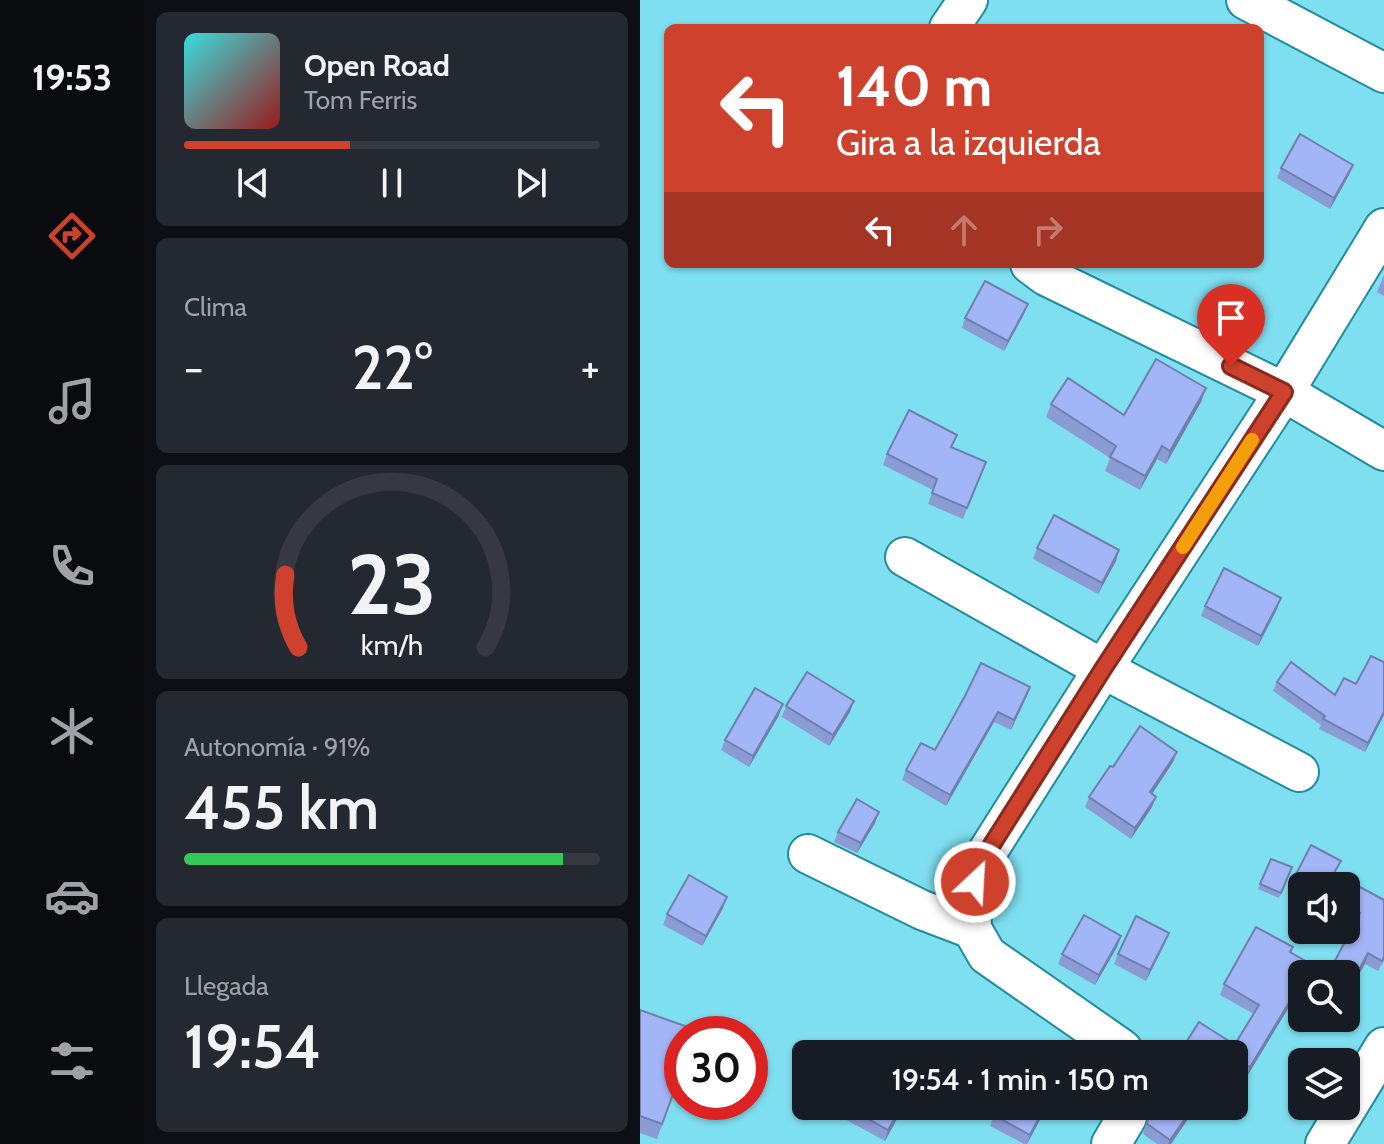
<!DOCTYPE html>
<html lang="es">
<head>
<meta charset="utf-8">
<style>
  :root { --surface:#171b24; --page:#242831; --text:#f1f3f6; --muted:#9ea1a6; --line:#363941; --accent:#ce422d }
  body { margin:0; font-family:Cabin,sans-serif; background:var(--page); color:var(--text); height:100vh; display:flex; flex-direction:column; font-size:30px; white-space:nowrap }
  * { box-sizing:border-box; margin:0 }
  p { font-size:26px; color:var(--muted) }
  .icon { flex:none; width:44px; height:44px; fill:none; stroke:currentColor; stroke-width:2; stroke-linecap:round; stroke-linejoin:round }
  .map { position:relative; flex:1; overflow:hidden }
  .details { display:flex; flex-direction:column; gap:12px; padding:12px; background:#0d0f14; width:496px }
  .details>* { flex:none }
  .guide { position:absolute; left:24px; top:24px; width:600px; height:244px; border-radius:12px; box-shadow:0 2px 6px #0004; background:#ce422d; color:#fff; overflow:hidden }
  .tools { position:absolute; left:648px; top:872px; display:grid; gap:16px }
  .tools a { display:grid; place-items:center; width:72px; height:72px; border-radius:12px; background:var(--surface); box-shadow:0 2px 6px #0004; font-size:40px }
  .speed { position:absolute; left:24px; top:1016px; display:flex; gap:16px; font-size:40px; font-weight:700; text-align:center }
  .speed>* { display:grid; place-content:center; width:104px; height:104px; border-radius:50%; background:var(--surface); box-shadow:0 2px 6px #0004; line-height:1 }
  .speed .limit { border:12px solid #d22; background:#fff; color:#111 }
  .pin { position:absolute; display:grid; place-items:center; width:68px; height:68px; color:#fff; margin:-82px -34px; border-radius:50% 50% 50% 0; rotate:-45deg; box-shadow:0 0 8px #0007 }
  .pin .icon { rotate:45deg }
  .me { position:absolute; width:88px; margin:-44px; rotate:25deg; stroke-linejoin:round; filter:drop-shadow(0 0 6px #0008) }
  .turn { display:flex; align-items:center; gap:28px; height:168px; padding:0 40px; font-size:36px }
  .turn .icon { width:104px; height:104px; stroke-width:2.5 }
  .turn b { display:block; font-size:56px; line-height:68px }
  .lanes { display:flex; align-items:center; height:76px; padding:0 40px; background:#0003; justify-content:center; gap:40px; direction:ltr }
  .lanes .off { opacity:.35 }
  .big { font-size:60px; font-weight:600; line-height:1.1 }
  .details .widget { flex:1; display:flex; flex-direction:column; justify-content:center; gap:12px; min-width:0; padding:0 28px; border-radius:12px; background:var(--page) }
  .details .dial { align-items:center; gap:0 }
  .dial svg { height:208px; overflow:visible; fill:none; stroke:var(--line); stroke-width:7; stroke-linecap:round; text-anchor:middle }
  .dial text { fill:var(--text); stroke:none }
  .song { display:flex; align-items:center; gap:24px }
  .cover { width:96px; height:96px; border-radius:12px; background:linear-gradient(135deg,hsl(180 70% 55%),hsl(0 70% 35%)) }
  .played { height:8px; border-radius:4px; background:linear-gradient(90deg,var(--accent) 40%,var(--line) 40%) }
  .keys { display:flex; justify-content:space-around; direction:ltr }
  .heat { display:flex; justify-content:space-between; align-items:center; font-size:44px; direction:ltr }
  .charge { height:12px; border-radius:6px; background:linear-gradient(90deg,#34c759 91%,var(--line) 0) }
  .trip { position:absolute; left:152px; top:1040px; width:456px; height:80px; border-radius:12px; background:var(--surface); box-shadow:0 2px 6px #0004; font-weight:600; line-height:80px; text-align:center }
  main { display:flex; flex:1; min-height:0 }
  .tabs { display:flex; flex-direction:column; width:144px; justify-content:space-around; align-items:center; background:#090b0e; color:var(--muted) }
  .tabs .icon { width:56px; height:56px }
  .tabs .selected { color:var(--accent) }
  .tabs b { font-size:36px; color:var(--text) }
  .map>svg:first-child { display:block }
</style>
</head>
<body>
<main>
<nav class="tabs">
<b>19:53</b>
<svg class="icon selected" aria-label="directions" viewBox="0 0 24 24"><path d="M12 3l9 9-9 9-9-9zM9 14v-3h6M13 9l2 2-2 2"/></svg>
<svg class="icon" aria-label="music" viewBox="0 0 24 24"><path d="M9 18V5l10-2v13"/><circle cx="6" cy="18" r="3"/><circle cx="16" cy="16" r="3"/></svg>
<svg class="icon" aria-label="phone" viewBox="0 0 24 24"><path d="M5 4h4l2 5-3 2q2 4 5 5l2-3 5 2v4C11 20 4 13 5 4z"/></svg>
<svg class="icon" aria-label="climate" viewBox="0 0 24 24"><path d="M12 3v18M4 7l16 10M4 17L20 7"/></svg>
<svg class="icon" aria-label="car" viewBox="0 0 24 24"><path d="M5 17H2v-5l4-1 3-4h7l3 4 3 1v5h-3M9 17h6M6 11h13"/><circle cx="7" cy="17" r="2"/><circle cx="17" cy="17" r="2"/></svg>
<svg class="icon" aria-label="filters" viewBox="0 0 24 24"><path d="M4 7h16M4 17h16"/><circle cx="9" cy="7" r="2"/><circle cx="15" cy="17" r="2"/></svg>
</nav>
<section class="details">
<div class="widget">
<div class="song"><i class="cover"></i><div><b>Open Road</b><p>Tom Ferris</p></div></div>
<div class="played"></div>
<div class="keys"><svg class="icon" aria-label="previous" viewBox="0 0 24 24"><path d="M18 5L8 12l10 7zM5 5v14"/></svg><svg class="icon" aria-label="pause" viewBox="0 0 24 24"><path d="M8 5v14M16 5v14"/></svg><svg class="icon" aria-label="next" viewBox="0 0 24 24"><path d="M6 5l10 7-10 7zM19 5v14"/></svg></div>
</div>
<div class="widget"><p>Clima</p>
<div class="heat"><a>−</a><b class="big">22°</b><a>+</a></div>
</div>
<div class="widget dial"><svg viewBox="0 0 100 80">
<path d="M14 69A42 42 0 1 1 86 69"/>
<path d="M14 69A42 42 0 0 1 9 41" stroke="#ce422d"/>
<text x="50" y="56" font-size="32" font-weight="700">23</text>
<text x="50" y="72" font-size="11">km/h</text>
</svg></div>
<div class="widget"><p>Autonomía · 91%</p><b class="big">455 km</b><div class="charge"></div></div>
<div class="widget"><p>Llegada</p><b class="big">19:54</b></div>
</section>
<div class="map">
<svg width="744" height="1144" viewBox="0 0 744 1144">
  <rect width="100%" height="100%" fill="#7edff1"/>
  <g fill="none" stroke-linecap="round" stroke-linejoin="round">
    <defs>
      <g id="minor">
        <polyline points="606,0 744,73"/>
        <polyline points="309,28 328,0"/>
        <polyline points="390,264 406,276 644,392 744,451"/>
        <polyline points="265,557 463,669 659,772"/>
        <polyline points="168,854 282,910 332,929"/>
        <polyline points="486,1054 482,1049 347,955 332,929 331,898 339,865 463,669 644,392 744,228"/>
        <polyline points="471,1144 487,1117 490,1106"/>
        <polyline points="685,1144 744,1047"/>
      </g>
    </defs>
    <!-- minor casing -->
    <use href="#minor" stroke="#208c9d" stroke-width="42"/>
    <!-- minor -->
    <use href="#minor" stroke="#fff" stroke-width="38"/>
  </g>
  <!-- wall -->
  <g fill="#8b9cd4">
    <polygon points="641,168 709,175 690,209 637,178"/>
    <polygon points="744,275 744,296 737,292"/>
    <polygon points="384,314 364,351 322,328 325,318"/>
    <polygon points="566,388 561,402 526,464 517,459 500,490 465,471 470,458 406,417 411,404 484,415"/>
    <polygon points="312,448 346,462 323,519 288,504 293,490 243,465 247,454"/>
    <polygon points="397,548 476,561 458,594 393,559"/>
    <polygon points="565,606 637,609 618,646 561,616"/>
    <polygon points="744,662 744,715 725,752 679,729 681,725 633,691 637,682 695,695 716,684"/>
    <polygon points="390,687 371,730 354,722 306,806 262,780 266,770"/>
    <polygon points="146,706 210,712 189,746 142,717"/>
    <polygon points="139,715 109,767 81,750 85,740"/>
    <polygon points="537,752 533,762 512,794 512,807 491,839 445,807 449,797 473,767"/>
    <polygon points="235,823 217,853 194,842 198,832"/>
    <polygon points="631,859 652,867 639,898 618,889"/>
    <polygon points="695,874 744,900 744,961 738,971 725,964 706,996 662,974 662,1014 649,1007 606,1078 594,1071 594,1054 614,1014 580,995 584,984 653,947 651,953 688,974 715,923 706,918 706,886 662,886 662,895 650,889 654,878"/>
    <polygon points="83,908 62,946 23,925 27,914"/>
    <polygon points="481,936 477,947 455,985 418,964 422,954"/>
    <polygon points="525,943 506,981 474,964 478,954"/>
    <polygon points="0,1010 42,1070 17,1139 0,1133"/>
    <polygon points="669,1018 694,1018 688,1029"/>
    <polygon points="205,1106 264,1106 245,1141 201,1117"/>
    <polygon points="555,1106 552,1113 531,1144 517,1144 503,1134 506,1123"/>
    <polygon points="403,1114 387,1144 384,1144 350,1126 354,1115"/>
  </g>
  <!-- shaded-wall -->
  <g fill="#717fac">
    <polygon points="713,165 709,175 690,209 694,198"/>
    <polygon points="388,304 384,314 364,351 368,341"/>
    <polygon points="566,388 561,402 526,464 530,451"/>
    <polygon points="522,446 517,459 500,490 505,476"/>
    <polygon points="479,550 476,561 458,594 462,583"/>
    <polygon points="641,598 637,609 618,646 621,636"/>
    <polygon points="390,687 386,698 371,730 374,720"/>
    <polygon points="214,701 210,712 189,746 193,735"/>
    <polygon points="143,704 139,715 109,767 113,756"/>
    <polygon points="358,712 354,722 306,806 310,795"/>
    <polygon points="744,712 744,715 725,752 728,743"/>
    <polygon points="537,752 533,762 506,803 510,792"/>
    <polygon points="516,797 512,807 491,839 495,828"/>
    <polygon points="239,812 235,823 217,853 221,843"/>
    <polygon points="87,897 83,908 62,946 66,936"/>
    <polygon points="529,933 525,943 506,981 510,970"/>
    <polygon points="481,936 477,947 455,985 459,975"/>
    <polygon points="728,953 725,964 706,996 706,993"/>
    <polygon points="653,996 649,1007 606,1078 610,1067"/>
    <polygon points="262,1106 264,1106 245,1141 248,1130"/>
    <polygon points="406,1106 403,1114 387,1144 390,1135"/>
    <polygon points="553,1106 555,1106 552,1113 531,1144 528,1144 530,1140"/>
  </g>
  <!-- building -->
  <g fill="#a2b5f6" stroke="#717fac" stroke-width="2">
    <polygon points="660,134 713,165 694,198 641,168"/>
    <polygon points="345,281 388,304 368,341 325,318"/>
    <polygon points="516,359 566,388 530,451 522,446 505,476 470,457 476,446 411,404 428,378 484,415"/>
    <polygon points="269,410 317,435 311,447 346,462 327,508 292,493 297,479 247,454"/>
    <polygon points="414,515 479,550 462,583 397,548"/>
    <polygon points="584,568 641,598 621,636 565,606"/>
    <polygon points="731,656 744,662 744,712 728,743 683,719 685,716 637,682 651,662 695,695 704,678 716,684"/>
    <polygon points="341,663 390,687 374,720 358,712 310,795 266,770 281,743 295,750 325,696"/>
    <polygon points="167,672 214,701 193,735 146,706"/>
    <polygon points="115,688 143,704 113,756 85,740"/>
    <polygon points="500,726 537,752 510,792 516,797 495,828 449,797 470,766 473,767"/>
    <polygon points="217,799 239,812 221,843 198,832"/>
    <polygon points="671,845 701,861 694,873 744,900 744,957 742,961 728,953 706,993 706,974 662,974 662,1001 653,996 610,1067 594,1058 594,1054 589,1054 619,1005 584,984 616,927 653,947 650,952 688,974 720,913 706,906 706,886 669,886 654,878"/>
    <polygon points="631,859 652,867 641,893 620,884"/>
    <polygon points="49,875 87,897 66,936 27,914"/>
    <polygon points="444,915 481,936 459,975 422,954"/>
    <polygon points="496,916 529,933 510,970 478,954"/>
    <polygon points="0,1010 56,1030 55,1034 42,1034 42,1070 22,1124 0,1116"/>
    <polygon points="559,1022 592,1043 585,1054 550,1054 542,1049"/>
    <polygon points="237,1048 248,1054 234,1054"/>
    <polygon points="205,1106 262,1106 248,1130"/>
    <polygon points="359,1106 405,1106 390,1135 354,1115"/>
    <polygon points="515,1106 554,1106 530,1140 506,1123"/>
  </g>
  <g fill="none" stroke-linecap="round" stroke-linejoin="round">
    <defs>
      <polyline id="route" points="335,882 339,865 463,669 644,392 591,366"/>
    </defs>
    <!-- route casing -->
    <use href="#route" stroke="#862b1d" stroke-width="20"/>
    <!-- route -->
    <use href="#route" stroke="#ce422d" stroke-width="14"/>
    <!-- slow -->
    <polyline stroke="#f59e0b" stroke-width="14" points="543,547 612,440"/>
  </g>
</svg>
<div class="tools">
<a><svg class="icon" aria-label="sound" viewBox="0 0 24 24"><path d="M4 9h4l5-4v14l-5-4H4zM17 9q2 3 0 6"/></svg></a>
<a><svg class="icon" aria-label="search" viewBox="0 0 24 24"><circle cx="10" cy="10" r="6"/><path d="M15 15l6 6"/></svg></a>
<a><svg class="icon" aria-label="layers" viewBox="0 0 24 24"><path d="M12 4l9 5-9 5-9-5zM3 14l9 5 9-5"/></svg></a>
</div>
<div class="speed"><div class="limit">30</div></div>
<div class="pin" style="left:591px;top:366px;background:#d93025"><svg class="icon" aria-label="arrive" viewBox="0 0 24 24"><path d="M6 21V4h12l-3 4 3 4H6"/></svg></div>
<svg class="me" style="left:335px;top:882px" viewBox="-20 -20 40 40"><circle r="17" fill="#ce422d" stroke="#fff" stroke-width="3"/><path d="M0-11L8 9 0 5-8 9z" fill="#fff"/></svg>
<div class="trip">19:54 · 1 min · 150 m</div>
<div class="guide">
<div class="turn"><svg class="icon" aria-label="left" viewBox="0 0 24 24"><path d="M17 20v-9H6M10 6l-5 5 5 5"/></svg><div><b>140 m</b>Gira a la izquierda</div></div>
<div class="lanes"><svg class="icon" aria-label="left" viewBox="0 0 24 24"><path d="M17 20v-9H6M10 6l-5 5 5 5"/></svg><svg class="icon off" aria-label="ahead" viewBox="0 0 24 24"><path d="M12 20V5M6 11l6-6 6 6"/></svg><svg class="icon off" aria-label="right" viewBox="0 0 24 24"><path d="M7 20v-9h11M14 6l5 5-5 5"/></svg></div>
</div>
</div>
</main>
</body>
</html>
